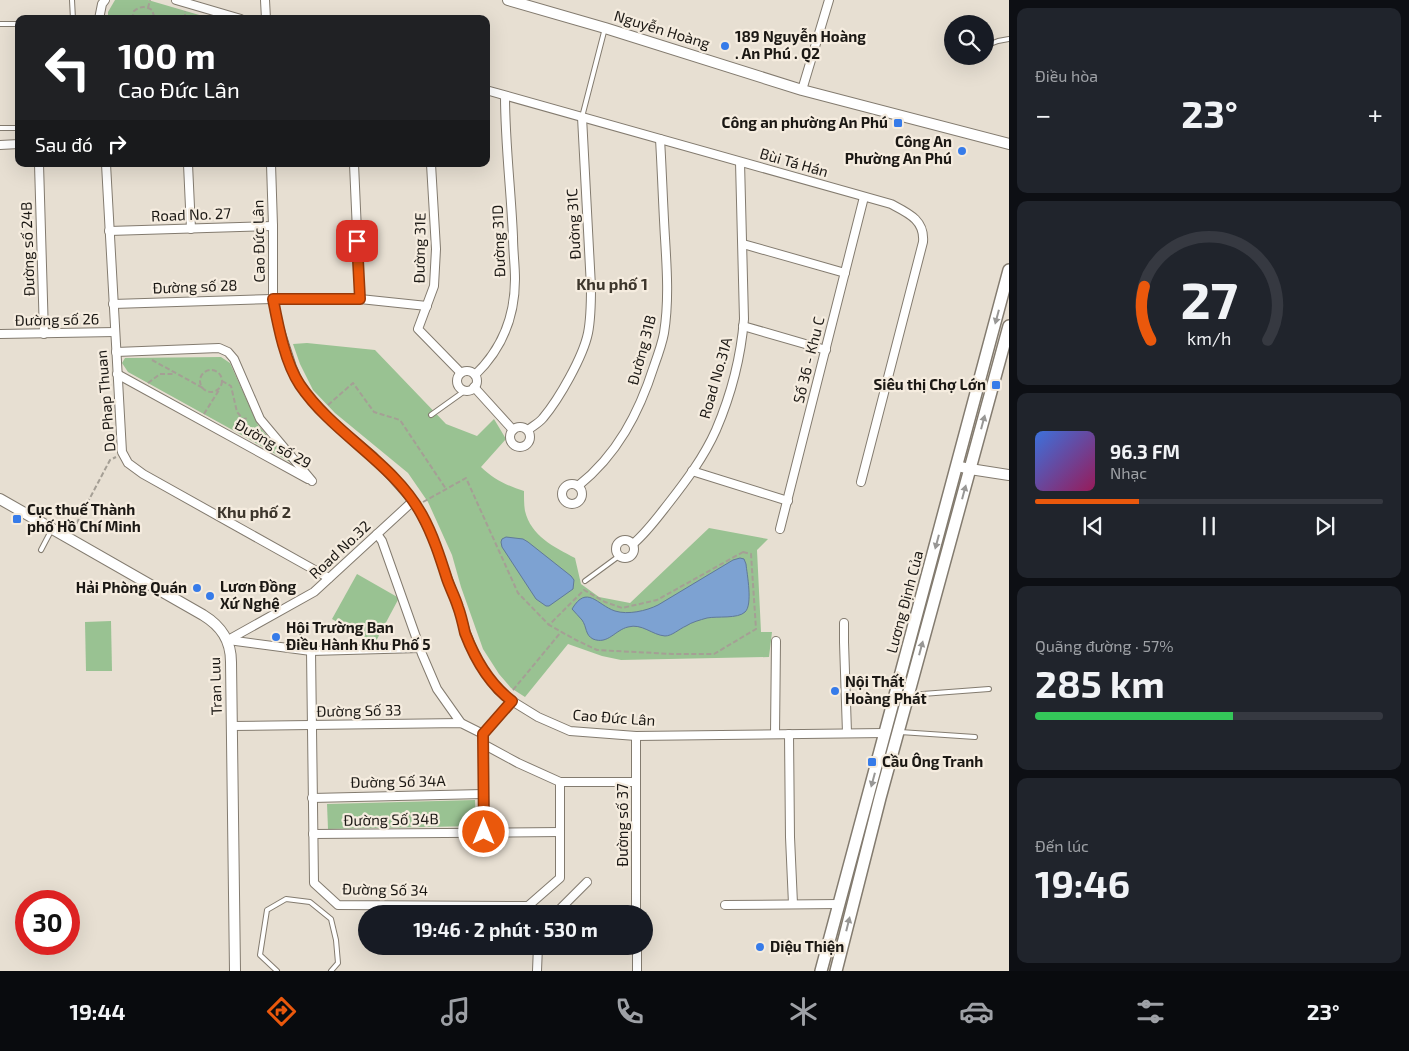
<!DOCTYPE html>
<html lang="vi">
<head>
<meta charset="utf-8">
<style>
  :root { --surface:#171b24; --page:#20242c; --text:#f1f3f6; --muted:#9ea1a6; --line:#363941; --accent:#ea580c }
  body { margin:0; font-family:"Exo 2",sans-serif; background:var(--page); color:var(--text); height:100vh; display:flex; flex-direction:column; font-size:19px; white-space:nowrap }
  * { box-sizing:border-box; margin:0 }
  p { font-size:16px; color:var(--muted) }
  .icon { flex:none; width:28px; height:28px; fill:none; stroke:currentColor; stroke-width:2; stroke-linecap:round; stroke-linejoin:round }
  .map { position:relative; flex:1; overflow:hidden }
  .side { display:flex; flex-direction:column; gap:8px; padding:8px; background:#0d0f14; width:400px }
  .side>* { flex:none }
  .banner { position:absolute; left:15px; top:15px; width:475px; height:152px; border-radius:10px; box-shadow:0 5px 20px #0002; background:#202124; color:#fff; overflow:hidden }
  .tools { position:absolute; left:944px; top:15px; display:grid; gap:10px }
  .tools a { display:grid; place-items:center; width:50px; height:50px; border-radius:50%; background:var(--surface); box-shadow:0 5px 20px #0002; font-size:25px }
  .speed { position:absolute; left:15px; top:890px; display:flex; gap:10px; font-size:25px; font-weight:700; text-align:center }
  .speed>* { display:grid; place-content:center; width:65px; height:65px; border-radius:50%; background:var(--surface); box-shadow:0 5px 20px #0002; line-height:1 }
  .speed .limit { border:8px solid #d22; background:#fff; color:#111 }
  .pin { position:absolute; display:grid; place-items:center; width:42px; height:42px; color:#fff; margin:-21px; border-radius:10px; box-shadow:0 2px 8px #0006 }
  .me { position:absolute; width:55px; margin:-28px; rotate:0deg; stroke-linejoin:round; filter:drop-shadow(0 0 4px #0008) }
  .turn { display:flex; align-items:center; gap:18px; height:105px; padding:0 20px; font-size:22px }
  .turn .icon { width:65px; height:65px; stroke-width:2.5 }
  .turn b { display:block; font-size:35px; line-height:42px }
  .then { display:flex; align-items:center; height:48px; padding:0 20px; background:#0003; gap:10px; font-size:19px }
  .big { font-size:38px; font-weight:700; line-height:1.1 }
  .side .card { flex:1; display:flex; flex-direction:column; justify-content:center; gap:8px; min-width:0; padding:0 18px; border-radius:10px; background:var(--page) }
  .side .dial { align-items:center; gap:0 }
  .dial svg { height:130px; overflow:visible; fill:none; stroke:var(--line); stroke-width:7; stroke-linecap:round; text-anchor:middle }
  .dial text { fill:var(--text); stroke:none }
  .song { display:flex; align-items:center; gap:15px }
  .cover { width:60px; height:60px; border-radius:8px; background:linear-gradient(135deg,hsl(220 70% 55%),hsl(330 70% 35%)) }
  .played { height:5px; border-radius:2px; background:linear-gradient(90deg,var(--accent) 30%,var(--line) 30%) }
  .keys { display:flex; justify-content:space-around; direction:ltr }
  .heat { display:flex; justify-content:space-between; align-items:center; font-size:28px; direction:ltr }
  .charge { height:8px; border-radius:4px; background:linear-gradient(90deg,#34c759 57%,var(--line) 0) }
  .trip { position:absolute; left:358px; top:905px; width:295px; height:50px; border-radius:25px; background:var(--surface); box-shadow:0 5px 20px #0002; font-weight:700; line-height:50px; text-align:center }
  .dock { display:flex; height:80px; justify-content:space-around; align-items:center; background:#090b0e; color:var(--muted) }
  .dock .icon { width:35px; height:35px }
  .dock .selected { color:var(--accent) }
  .dock b { font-size:22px; color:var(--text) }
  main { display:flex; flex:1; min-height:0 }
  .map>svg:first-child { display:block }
</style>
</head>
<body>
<main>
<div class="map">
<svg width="1009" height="971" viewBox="0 0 1009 971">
  <rect width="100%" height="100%" fill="#e7dfd2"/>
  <!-- green -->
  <g fill="#99c292">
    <polygon points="115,0 148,0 213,19 108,19 108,12"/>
    <path d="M307,343L375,350L446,424L477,436L494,419L506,439L481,467C493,479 508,486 524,491C524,498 524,505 525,511C531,536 554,547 575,558L581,584L599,597L630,603L709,528L768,539L757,550L761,632H772L769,657L621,660L602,656L568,644L525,697L511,688L499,674L483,649L461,587L452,555L428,502L408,473L335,413L313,390L300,364L293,344Z"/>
    <polygon points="221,357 230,363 258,425 290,462 128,372 122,363 125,358"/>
    <polygon points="357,574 399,598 375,643 332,619"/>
    <polygon points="111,621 112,671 86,671 85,622"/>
    <polygon points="475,800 476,826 328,829 327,804"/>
  </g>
  <!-- water -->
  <g fill="#7da2d2" stroke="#607999">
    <polygon points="506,537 523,539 528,542 571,576 574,580 573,589 549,606 546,606 536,599 502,547 501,542 502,539"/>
    <path d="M740,558L744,559L746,564C747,574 753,605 745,612C738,619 717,616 707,618C700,620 692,622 686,626C679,629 672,636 665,636C652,635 642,623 628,627C615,630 608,645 593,639C585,635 587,627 582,620C579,616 575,613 572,609C587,584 597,605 615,611C628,615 646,611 658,605L733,560Z"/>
  </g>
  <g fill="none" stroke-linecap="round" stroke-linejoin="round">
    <defs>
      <g id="service">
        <polyline points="72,0 73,19"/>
        <polyline points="0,24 19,24"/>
        <polyline points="985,46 998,41 1009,39"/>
        <polyline points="582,117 605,28"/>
        <polyline points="0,128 19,128"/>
        <polyline points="431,415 466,390"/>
        <polyline points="41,550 52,529"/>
        <polyline points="585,581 619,556"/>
        <polyline points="909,695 989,689"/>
        <polyline points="900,732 975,737"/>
        <polyline points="277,971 260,955 267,910 286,899 310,902 331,919 336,940 338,963 331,971"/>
      </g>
      <g id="minor">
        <polyline points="176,0 241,19"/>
        <polyline points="265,0 266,19"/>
        <polyline points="99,19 102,4 105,0"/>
        <path d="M486,90L891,204C908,213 925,220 923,242L861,482"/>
        <polyline points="802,90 829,0"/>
        <polyline points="0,145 19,144"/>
        <polyline points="39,164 44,334"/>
        <polyline points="106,164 122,452 128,463 143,474 329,578"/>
        <polyline points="188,164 191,229"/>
        <polyline points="271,164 273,226 273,299 279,327 292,367 299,383 315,404 330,420 373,456 413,501 421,514 432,536 458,607 466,633 475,656 487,676 498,690 512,701 538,717 570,731 636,736 885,733"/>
        <polyline points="354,164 360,299"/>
        <polyline points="431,164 436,249 434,286 418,329 461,373"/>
        <polyline points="109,231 273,226"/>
        <polyline points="743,244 845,273"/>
        <polyline points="113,304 273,299 360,299 427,306"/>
        <polyline points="743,326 826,350"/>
        <polyline points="0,334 115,332"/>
        <polyline points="116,352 219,348 228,352 234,359 260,419 312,481"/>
        <circle cx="467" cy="381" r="10"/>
        <polyline points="117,374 308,479"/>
        <path d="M475,375C502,349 515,316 515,279C515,265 513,251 513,237C511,190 505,143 505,96"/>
        <polyline points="474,387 513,430"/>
        <circle cx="520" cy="437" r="10"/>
        <path d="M528,430C533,426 539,423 543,418C559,399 583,357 588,333C591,318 591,302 591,287L582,117"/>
        <polyline points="692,471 788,501"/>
        <circle cx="572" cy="494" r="10"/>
        <path d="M578,486C617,455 639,413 654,366C658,355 662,344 664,333C669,302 667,270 665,238C663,205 662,172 660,139"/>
        <polyline points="780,529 864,197"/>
        <polyline points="377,534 382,541 422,654 437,689 461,723"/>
        <circle cx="625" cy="549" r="9"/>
        <path d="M633,544C647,532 657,518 668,504C686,481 704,457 716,430C731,395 741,356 744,319L740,162"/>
        <polyline points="844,623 844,642 847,733"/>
        <polyline points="228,640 314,592 413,501"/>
        <polyline points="228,640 311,651 420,648"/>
        <polyline points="311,651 314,883 338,905 528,906 560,878 560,782"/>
        <polyline points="232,726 461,723 483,734 512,701"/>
        <polyline points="775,734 776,641"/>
        <polyline points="789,734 790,837 793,904"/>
        <polyline points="636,736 636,914"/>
        <polyline points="483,742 484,832"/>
        <polyline points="483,744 518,763 560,782 636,782"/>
        <polyline points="312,798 483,794"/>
        <polyline points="313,834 560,832"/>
        <polyline points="725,905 839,904"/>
        <polyline points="555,914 587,882"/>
        <polyline points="637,946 637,971"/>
        <polyline points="537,971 538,946"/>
      </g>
      <g id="tertiary">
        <polyline points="508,0 605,28 802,90 1009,144"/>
        <polyline points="957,466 970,469 1009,475"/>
        <path d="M0,499L203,615C221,626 231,640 231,662L235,971"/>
      </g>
      <g id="secondary">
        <polyline points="821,971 1009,270"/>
        <polyline points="836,971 880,798 1009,326"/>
      </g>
    </defs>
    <!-- service casing -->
    <use href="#service" stroke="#837b6f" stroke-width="6"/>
    <!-- minor casing -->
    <use href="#minor" stroke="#837b6f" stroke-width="10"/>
    <!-- tertiary casing -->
    <use href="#tertiary" stroke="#837b6f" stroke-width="12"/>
    <!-- secondary casing -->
    <use href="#secondary" stroke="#837b6f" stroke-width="14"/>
    <!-- path -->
    <g stroke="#a59f95" stroke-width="2" stroke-dasharray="5 2.5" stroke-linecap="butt">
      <polyline points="148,8 150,0"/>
      <path d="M132,19L134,11C140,6 146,6 152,10L155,19"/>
      <polyline points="185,19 185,11"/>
      <polyline points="152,360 203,388"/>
      <circle cx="211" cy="381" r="11"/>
      <polyline points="222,381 231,386 237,412 243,419 249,418"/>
      <polyline points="148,383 160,374 175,374"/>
      <polyline points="328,405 353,383 374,412 400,420 446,489"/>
      <polyline points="204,414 219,390"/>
      <polyline points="423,502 466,478 518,593 549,625"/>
      <polyline points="73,530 110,460 116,457"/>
      <polygon points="743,552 751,554 756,629 714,654 673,654 597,650 576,640 549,625 584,590 605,602 622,608 657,600"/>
      <polyline points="513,690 561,632"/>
    </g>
    <!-- service -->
    <use href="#service" stroke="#fff" stroke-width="4"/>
    <!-- minor -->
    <use href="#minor" stroke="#fff" stroke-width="8"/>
    <!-- tertiary -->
    <use href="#tertiary" stroke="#fff" stroke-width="10"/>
    <!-- secondary -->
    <use href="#secondary" stroke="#fff" stroke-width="11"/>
  </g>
  <!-- one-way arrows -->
  <defs><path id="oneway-solid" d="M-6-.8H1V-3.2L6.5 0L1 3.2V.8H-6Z" transform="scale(1.25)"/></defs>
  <g fill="#989795">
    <use href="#oneway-solid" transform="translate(997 317) rotate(105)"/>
    <use href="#oneway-solid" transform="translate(983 422) rotate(-75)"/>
    <use href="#oneway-solid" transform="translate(964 492) rotate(-75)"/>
    <use href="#oneway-solid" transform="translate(937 542) rotate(105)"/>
    <use href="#oneway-solid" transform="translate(921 648) rotate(-75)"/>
    <use href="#oneway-solid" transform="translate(873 780) rotate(105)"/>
    <use href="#oneway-solid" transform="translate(848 924) rotate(-76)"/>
  </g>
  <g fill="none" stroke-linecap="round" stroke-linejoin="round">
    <defs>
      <path id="route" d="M357,241L360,299H273C278,325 285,363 300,385C334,435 393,462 422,515C433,535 440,557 447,579C450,588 455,597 458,607C461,615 463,624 465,633C475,659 489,684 512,701L483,734L484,832"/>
    </defs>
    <!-- route casing -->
    <use href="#route" stroke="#983908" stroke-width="12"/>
    <!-- route -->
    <use href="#route" stroke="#ea580c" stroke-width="9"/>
  </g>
  <!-- markers -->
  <g fill="#367be9" stroke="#f5ecdf" stroke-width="2">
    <circle cx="725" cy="46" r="5"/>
    <rect x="893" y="118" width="10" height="10" rx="2.5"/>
    <circle cx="962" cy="151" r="5"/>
    <rect x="991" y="380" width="10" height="10" rx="2.5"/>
    <rect x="12" y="514" width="10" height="10" rx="2.5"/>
    <circle cx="197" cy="588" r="5"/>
    <circle cx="210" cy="596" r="5"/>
    <circle cx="276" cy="637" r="5"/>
    <circle cx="835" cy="691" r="5"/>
    <rect x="867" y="757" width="10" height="10" rx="2.5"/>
    <circle cx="760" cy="947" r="5"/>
  </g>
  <g text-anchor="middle" stroke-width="4.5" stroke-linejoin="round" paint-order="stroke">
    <!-- street labels -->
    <g font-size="15" fill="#1b1814" stroke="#f5ecdf">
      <text transform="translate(662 30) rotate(17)" y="5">Nguyễn Hoàng</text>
      <text transform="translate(794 163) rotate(16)" y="5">Bùi Tá Hán</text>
      <text transform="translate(191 215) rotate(-2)" y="5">Road No. 27</text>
      <text transform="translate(574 224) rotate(-93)" y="5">Đường 31C</text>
      <text transform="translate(259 241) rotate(-91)" y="5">Cao Đức Lân</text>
      <text transform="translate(499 241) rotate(-92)" y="5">Đường 31D</text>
      <text transform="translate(420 248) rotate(-89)" y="5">Đường 31E</text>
      <text transform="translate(28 249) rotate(-92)" y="5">Đường số 24B</text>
      <text transform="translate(195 287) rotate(-2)" y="5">Đường số 28</text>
      <text transform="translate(57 320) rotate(-1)" y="5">Đường số 26</text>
      <text transform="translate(642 350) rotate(-75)" y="5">Đường 31B</text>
      <text transform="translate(809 360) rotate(-76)" y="5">Số 36 - Khu C</text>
      <text transform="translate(716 378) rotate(-74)" y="5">Road No.31A</text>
      <text transform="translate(106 401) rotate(-95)" y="5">Do Phap Thuan</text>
      <text transform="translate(273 444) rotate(29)" y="5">Đường số 29</text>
      <text transform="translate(340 550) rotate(-43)" y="5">Road No.32</text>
      <text transform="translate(905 602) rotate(-75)" y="5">Lương Định Của</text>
      <text transform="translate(216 686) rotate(-92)" y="5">Tran Luu</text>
      <text transform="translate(359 711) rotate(-1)" y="5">Đường Số 33</text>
      <text transform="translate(614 718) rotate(4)" y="5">Cao Đức Lân</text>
      <text transform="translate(398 782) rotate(-1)" y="5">Đường Số 34A</text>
      <text transform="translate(391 820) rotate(-1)" y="5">Đường Số 34B</text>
      <text transform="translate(623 825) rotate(-90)" y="5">Đường số 37</text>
      <text transform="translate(385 890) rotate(1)" y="5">Đường Số 34</text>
    </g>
    <!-- poi labels -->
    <g font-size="15" font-weight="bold" fill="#1b1814" stroke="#f5ecdf" text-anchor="start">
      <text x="735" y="42">189 Nguyễn Hoàng<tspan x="735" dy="17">. An Phú . Q2</tspan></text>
      <text x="888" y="128" text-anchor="end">Công an phường An Phú</text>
      <text x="952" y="147" text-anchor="end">Công An<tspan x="952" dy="17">Phường An Phú</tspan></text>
      <text x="986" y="390" text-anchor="end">Siêu thị Chợ Lớn</text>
      <text x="27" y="515">Cục thuế Thành<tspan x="27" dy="17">phố Hồ Chí Minh</tspan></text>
      <text x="220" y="592">Lươn Đồng<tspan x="220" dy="17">Xứ Nghệ</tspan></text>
      <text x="187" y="593" text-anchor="end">Hải Phòng Quán</text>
      <text x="286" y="633">Hội Trường Ban<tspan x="286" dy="17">Điều Hành Khu Phố 5</tspan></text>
      <text x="845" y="687">Nội Thất<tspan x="845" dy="17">Hoàng Phát</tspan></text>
      <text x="882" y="767">Cầu Ông Tranh</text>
      <text x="770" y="952">Diệu Thiện</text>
    </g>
    <!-- neighbourhood labels -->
    <g font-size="16" font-weight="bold" fill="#3d362c" stroke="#f5ecdf">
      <text x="612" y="290">Khu phố 1</text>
      <text x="254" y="518">Khu phố 2</text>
    </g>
  </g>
</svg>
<div class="tools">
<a><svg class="icon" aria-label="search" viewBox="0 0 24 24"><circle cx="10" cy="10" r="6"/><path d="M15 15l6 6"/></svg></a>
</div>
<div class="speed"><div class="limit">30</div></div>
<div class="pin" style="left:357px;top:241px;background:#d93025"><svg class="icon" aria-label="arrive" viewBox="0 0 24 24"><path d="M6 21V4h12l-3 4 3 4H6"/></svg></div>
<svg class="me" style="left:484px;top:832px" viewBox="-20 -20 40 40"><circle r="17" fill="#ea580c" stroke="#fff" stroke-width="3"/><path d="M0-11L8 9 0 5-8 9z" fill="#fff"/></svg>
<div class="trip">19:46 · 2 phút · 530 m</div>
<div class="banner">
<div class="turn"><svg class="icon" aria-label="left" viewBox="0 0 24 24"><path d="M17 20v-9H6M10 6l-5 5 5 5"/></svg><div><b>100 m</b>Cao Đức Lân</div></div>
<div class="then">Sau đó<svg class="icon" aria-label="right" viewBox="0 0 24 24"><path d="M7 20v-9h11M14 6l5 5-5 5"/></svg></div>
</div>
</div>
<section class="side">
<div class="card"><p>Điều hòa</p>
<div class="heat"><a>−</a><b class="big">23°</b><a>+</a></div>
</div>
<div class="card dial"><svg viewBox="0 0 100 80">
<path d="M14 69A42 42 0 1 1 86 69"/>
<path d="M14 69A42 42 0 0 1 10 36" stroke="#ea580c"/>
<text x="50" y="56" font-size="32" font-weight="700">27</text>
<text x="50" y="72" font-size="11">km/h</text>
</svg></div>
<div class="card">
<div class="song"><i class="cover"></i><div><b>96.3 FM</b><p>Nhạc</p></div></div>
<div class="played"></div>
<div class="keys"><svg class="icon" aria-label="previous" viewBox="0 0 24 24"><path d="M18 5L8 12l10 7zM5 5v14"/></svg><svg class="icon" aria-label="pause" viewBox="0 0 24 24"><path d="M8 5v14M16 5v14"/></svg><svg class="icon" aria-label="next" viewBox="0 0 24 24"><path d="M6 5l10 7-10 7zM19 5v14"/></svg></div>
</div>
<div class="card"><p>Quãng đường · 57%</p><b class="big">285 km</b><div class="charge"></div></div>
<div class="card"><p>Đến lúc</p><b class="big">19:46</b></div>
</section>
</main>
<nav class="dock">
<b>19:44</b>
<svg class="icon selected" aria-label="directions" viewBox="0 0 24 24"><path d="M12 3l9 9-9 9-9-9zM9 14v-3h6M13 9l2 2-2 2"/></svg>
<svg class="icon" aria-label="music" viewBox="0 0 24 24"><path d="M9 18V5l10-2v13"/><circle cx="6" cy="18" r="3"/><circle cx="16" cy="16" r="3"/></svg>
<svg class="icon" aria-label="phone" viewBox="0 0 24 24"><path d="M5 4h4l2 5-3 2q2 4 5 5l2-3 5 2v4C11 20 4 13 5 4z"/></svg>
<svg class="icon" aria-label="climate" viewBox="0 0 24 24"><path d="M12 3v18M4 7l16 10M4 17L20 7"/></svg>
<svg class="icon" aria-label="car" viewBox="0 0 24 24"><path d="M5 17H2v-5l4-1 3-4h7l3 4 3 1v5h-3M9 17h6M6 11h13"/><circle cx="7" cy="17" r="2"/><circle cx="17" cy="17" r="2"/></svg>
<svg class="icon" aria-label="filters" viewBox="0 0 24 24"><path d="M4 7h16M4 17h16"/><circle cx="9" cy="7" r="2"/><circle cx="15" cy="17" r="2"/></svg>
<b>23°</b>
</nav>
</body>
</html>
